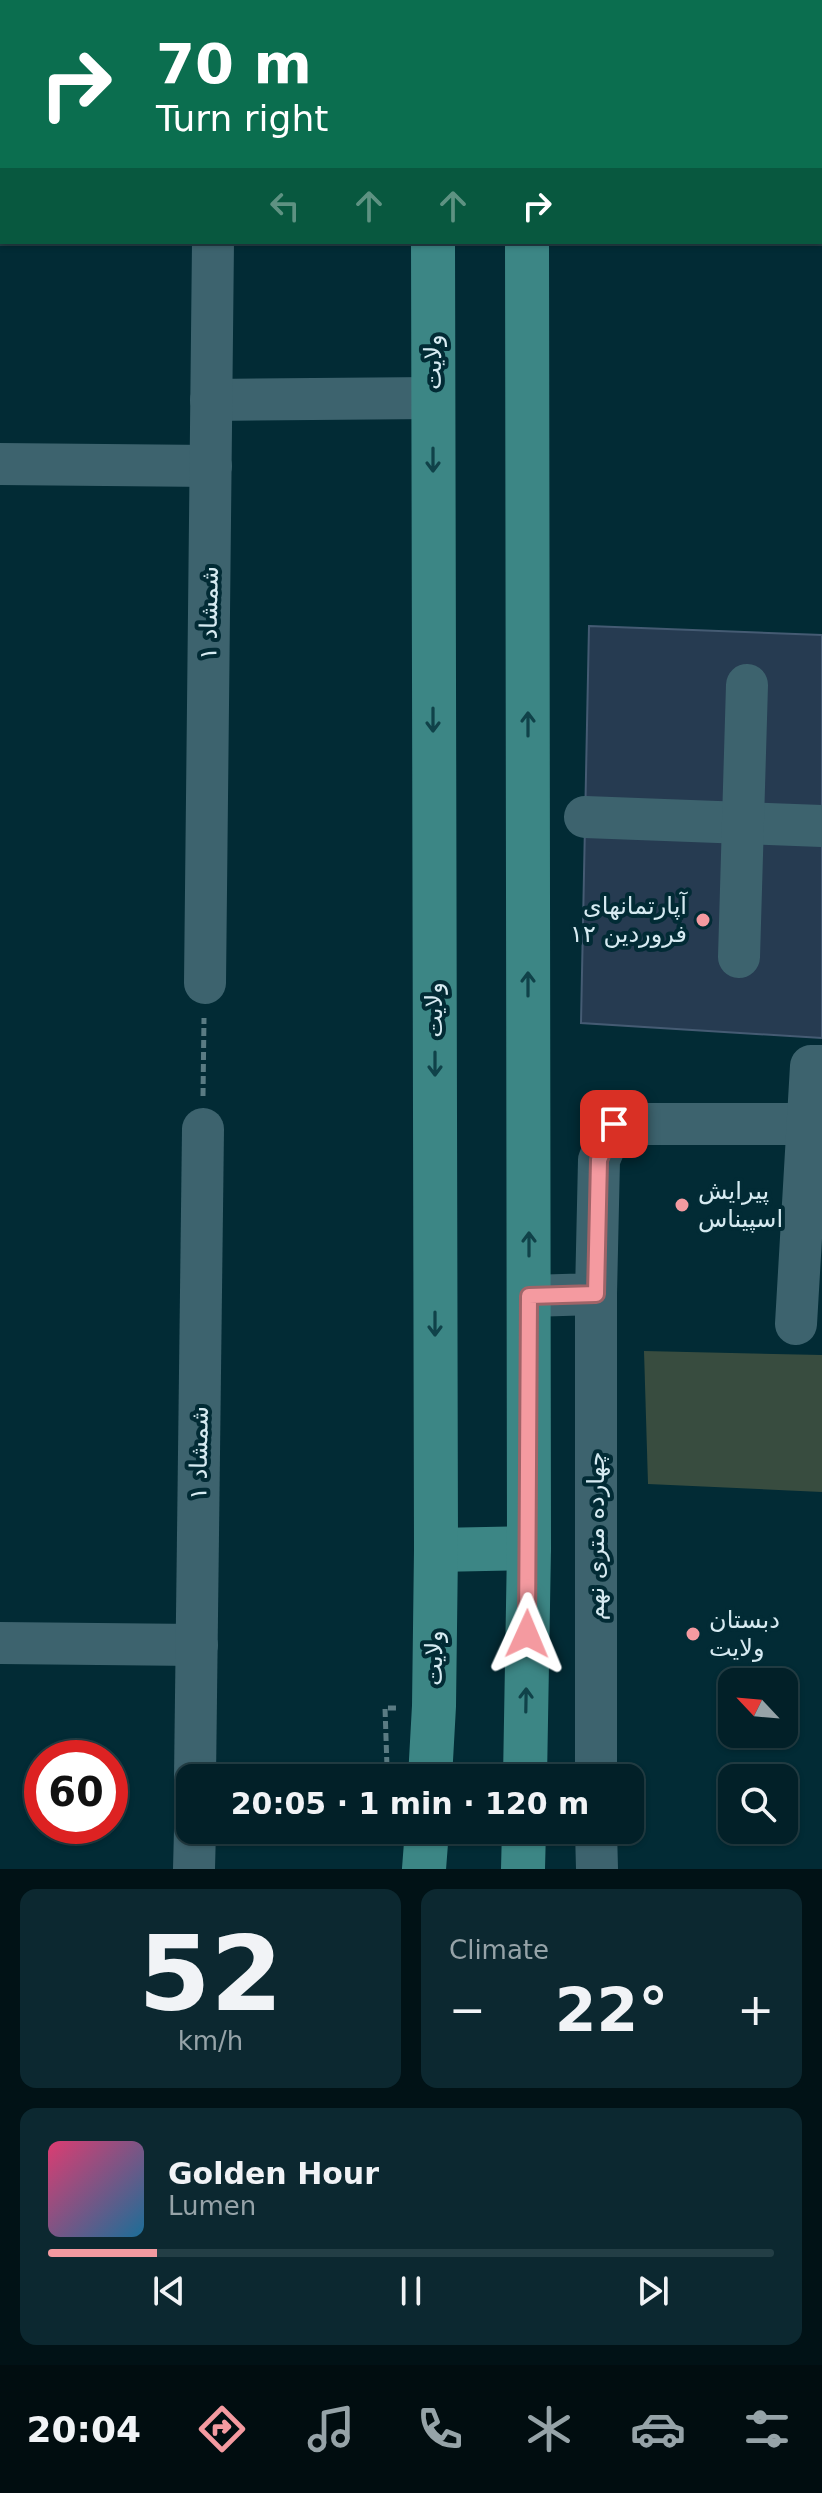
<!DOCTYPE html>
<html lang="en">
<head>
<meta charset="utf-8">
<style>
  :root { --surface:#022028; --page:#0c2830; --text:#f1f3f6; --muted:#96a3a8; --line:#233e45; --accent:#f49aa0 }
  body { margin:0; font-family:"DejaVu Sans","Noto Naskh Arabic",sans-serif; background:var(--page); color:var(--text); height:100vh; display:flex; flex-direction:column; font-size:30px; white-space:nowrap }
  * { box-sizing:border-box; margin:0 }
  p { font-size:26px; color:var(--muted) }
  .icon { flex:none; width:44px; height:44px; fill:none; stroke:currentColor; stroke-width:2; stroke-linecap:round; stroke-linejoin:round }
  .map { position:relative; height:1869px; overflow:hidden }
  .panel { display:flex; flex-direction:column; gap:20px; padding:20px; background:#011216; flex:1 }
  .panel>* { flex:none }
  .guide { position:absolute; left:0px; top:0px; width:822px; height:244px; box-shadow:0 2px 6px #0004,0 0 0 2px var(--line); background:#0b6e4f; color:#fff; overflow:hidden }
  .needle { width:52px; rotate:296deg }
  .controls { position:absolute; left:718px; top:1668px; display:grid; gap:16px }
  .controls a { display:grid; place-items:center; width:80px; height:80px; border-radius:16px; background:var(--surface); box-shadow:0 2px 6px #0004,0 0 0 2px var(--line); font-size:40px }
  .speed { position:absolute; left:24px; top:1740px; display:flex; gap:16px; font-size:40px; font-weight:700; text-align:center }
  .speed>* { display:grid; place-content:center; width:104px; height:104px; border-radius:50%; background:var(--surface); box-shadow:0 2px 6px #0004,0 0 0 2px var(--line); line-height:1 }
  .speed .limit { border:12px solid #d22; background:#fff; color:#111 }
  .pin { position:absolute; display:grid; place-items:center; width:68px; height:68px; color:#fff; margin:-34px; border-radius:16px; box-shadow:0 4px 12px #0006 }
  .me { position:absolute; width:88px; margin:-44px; rotate:1deg; stroke-linejoin:round; filter:drop-shadow(0 0 6px #0008) }
  .turn { display:flex; align-items:center; gap:28px; height:168px; padding:0 24px; font-size:36px }
  .turn .icon { width:104px; height:104px; stroke-width:2.5 }
  .turn b { display:block; font-size:56px; line-height:68px }
  .lanes { display:flex; align-items:center; height:76px; padding:0 24px; background:#0003; justify-content:center; gap:40px; direction:ltr }
  .lanes .off { opacity:.35 }
  .big { font-size:60px; font-weight:700; line-height:1.1 }
  .panel .tile { flex:1; display:flex; flex-direction:column; justify-content:center; gap:12px; min-width:0; padding:0 28px; border-radius:16px; background:var(--page) }
  .panel .dial { align-items:center; gap:0 }
  .dial b { font-size:104px; line-height:1 }
  .song { display:flex; align-items:center; gap:24px }
  .cover { width:96px; height:96px; border-radius:12px; background:linear-gradient(135deg,hsl(340 70% 55%),hsl(200 70% 35%)) }
  .played { height:8px; border-radius:4px; background:linear-gradient(90deg,var(--accent) 15%,var(--line) 15%) }
  .keys { display:flex; justify-content:space-around; direction:ltr }
  .heat { display:flex; justify-content:space-between; align-items:center; font-size:44px; direction:ltr }
  .panel .tiles { flex:1; display:grid; gap:20px; grid-template-columns:1fr 1fr }
  .tile:last-child { grid-column:span 2 }
  .trip { position:absolute; left:176px; top:1764px; width:468px; height:80px; border-radius:16px; background:var(--surface); box-shadow:0 2px 6px #0004,0 0 0 2px var(--line); font-weight:700; line-height:80px; text-align:center }
  .tabs { display:flex; height:128px; justify-content:space-around; align-items:center; background:#010d10; color:var(--muted) }
  .tabs .icon { width:56px; height:56px }
  .tabs .on { color:var(--accent) }
  .tabs b { font-size:36px; color:var(--text) }
  .map>svg:first-child { display:block }
</style>
</head>
<body>
<div class="map">
<svg width="822" height="1869" viewBox="0 0 822 1869">
  <rect width="100%" height="100%" fill="#022b35"/>
  <!-- green -->
  <polygon fill="#384c3f" points="644,1351 822,1355 822,1492 648,1484"/>
  <!-- building -->
  <g fill="#263b51" stroke="#455b73" stroke-width="2">
    <polygon points="0,0 104,0 104,2 2,2 2,28"/>
    <polygon points="589,626 822,635 822,1038 581,1023"/>
  </g>
  <g fill="none" stroke-linecap="round" stroke-linejoin="round">
    <!-- path -->
    <g stroke="#5a7b83" stroke-width="5" stroke-dasharray="8 4" stroke-linecap="butt">
      <polyline points="203,1096 204,1018"/>
      <polyline points="397,1767 387,1767 385,1708 399,1708"/>
      <polyline points="467,1769 489,1770"/>
    </g>
    <!-- minor -->
    <g stroke="#3d636e" stroke-width="42">
      <polyline points="619,2 619,0"/>
      <polyline points="820,105 822,105"/>
      <polyline points="211,400 432,398"/>
      <polyline points="0,464 211,466"/>
      <polyline points="585,817 822,826"/>
      <polyline points="739,957 747,685"/>
      <polyline points="205,983 213,242"/>
      <polyline points="529,1296 596,1294 599,1160 614,1124 808,1124"/>
      <polyline points="796,1324 811,1066 822,1066"/>
      <polyline points="0,1643 197,1645"/>
      <polyline points="195,1778 203,1129"/>
      <polyline points="596,1778 596,1294"/>
      <polyline points="596,1830 597,1869"/>
      <polyline points="194,1869 195,1830"/>
    </g>
    <!-- major -->
    <g stroke="#3c8685" stroke-width="44">
      <polyline points="372,0 372,2"/>
      <polyline points="537,2 537,0"/>
      <polyline points="436,1550 529,1548"/>
      <polyline points="430,1778 434,1706 436,1550 433,242"/>
      <polyline points="525,1778 529,1548 527,242"/>
      <polyline points="424,1869 427,1830"/>
      <polyline points="523,1869 524,1830"/>
    </g>
  </g>
  <!-- one-way arrows -->
  <defs><path id="oneway-shaft" d="M-6 0H5M1.5-3L5.5 0L1.5 3" fill="none" stroke-width="1.6" stroke-linecap="round" stroke-linejoin="round" transform="scale(2)"/></defs>
  <g stroke="#104249">
    <use href="#oneway-shaft" transform="translate(433 460) rotate(90)"/>
    <use href="#oneway-shaft" transform="translate(433 720) rotate(90)"/>
    <use href="#oneway-shaft" transform="translate(528 724) rotate(-90)"/>
    <use href="#oneway-shaft" transform="translate(528 984) rotate(-90)"/>
    <use href="#oneway-shaft" transform="translate(435 1064) rotate(90)"/>
    <use href="#oneway-shaft" transform="translate(529 1244) rotate(-90)"/>
    <use href="#oneway-shaft" transform="translate(435 1324) rotate(90)"/>
    <use href="#oneway-shaft" transform="translate(526 1700) rotate(-89)"/>
  </g>
  <g fill="none" stroke-linecap="round" stroke-linejoin="round">
    <defs>
      <polyline id="route" points="527,1634 529,1296 596,1294 599,1160 614,1124"/>
    </defs>
    <!-- route casing -->
    <use href="#route" stroke="#9f6468" stroke-width="20"/>
    <!-- route -->
    <use href="#route" stroke="#f49aa0" stroke-width="14"/>
  </g>
  <!-- markers -->
  <g fill="#f49aa0" stroke="#022b35" stroke-width="3">
    <circle cx="703" cy="920" r="8"/>
    <circle cx="682" cy="1205" r="8"/>
    <circle cx="693" cy="1634" r="8"/>
  </g>
  <g text-anchor="middle" stroke-width="8" stroke-linejoin="round" paint-order="stroke">
    <!-- street labels -->
    <g font-size="24" fill="#d6eaf1" stroke="#022b35">
      <text transform="translate(433 362) rotate(-89)" y="8">ولایت</text>
      <text transform="translate(209 613) rotate(-89)" y="8">شمشاد ۱</text>
      <text transform="translate(434 1010) rotate(-90)" y="8">ولایت</text>
      <text transform="translate(199 1453) rotate(-89)" y="8">شمشاد ۱</text>
      <text transform="translate(596 1536) rotate(-90)" y="8">چهارده متری نهم</text>
      <text transform="translate(434 1658) rotate(-89)" y="8">ولایت</text>
    </g>
    <!-- poi labels -->
    <g font-size="24" fill="#d6eaf1" stroke="#022b35" text-anchor="start">
      <text x="687" y="914" text-anchor="end">آپارتمانهای<tspan x="687" dy="28">۱۲ فروردین</tspan></text>
      <text x="698" y="1199">پیرایش<tspan x="698" dy="28">اسپیناس</tspan></text>
      <text x="709" y="1628">دبستان<tspan x="709" dy="28">ولایت</tspan></text>
    </g>
  </g>
</svg>
<div class="controls">
<a><svg class="needle" viewBox="-14 -14 28 28"><path d="M0-13l5 13h-10z" fill="#e53935"/><path d="M0 13l5-13h-10z" fill="#96a3a8"/></svg></a>
<a><svg class="icon" aria-label="search" viewBox="0 0 24 24"><circle cx="10" cy="10" r="6"/><path d="M15 15l6 6"/></svg></a>
</div>
<div class="speed"><div class="limit">60</div></div>
<div class="pin" style="left:614px;top:1124px;background:#d93025"><svg class="icon" aria-label="arrive" viewBox="0 0 24 24"><path d="M6 21V4h12l-3 4 3 4H6"/></svg></div>
<svg class="me" style="left:527px;top:1634px" viewBox="-20 -20 40 40"><path d="M0-17L14 15 0 8-14 15z" fill="#f49aa0" stroke="#fff" stroke-width="4"/></svg>
<div class="trip">20:05 · 1 min · 120 m</div>
<div class="guide">
<div class="turn"><svg class="icon" aria-label="right" viewBox="0 0 24 24"><path d="M7 20v-9h11M14 6l5 5-5 5"/></svg><div><b>70 m</b>Turn right</div></div>
<div class="lanes"><svg class="icon off" aria-label="left" viewBox="0 0 24 24"><path d="M17 20v-9H6M10 6l-5 5 5 5"/></svg><svg class="icon off" aria-label="ahead" viewBox="0 0 24 24"><path d="M12 20V5M6 11l6-6 6 6"/></svg><svg class="icon off" aria-label="ahead" viewBox="0 0 24 24"><path d="M12 20V5M6 11l6-6 6 6"/></svg><svg class="icon" aria-label="right" viewBox="0 0 24 24"><path d="M7 20v-9h11M14 6l5 5-5 5"/></svg></div>
</div>
</div>
<section class="panel">
<div class="tiles">
<div class="tile dial"><b>52</b><p>km/h</p></div>
<div class="tile"><p>Climate</p>
<div class="heat"><a>−</a><b class="big">22°</b><a>+</a></div>
</div>
<div class="tile">
<div class="song"><i class="cover"></i><div><b>Golden Hour</b><p>Lumen</p></div></div>
<div class="played"></div>
<div class="keys"><svg class="icon" aria-label="previous" viewBox="0 0 24 24"><path d="M18 5L8 12l10 7zM5 5v14"/></svg><svg class="icon" aria-label="pause" viewBox="0 0 24 24"><path d="M8 5v14M16 5v14"/></svg><svg class="icon" aria-label="next" viewBox="0 0 24 24"><path d="M6 5l10 7-10 7zM19 5v14"/></svg></div>
</div>
</div>
</section>
<nav class="tabs">
<b>20:04</b>
<svg class="icon on" aria-label="directions" viewBox="0 0 24 24"><path d="M12 3l9 9-9 9-9-9zM9 14v-3h6M13 9l2 2-2 2"/></svg>
<svg class="icon" aria-label="music" viewBox="0 0 24 24"><path d="M9 18V5l10-2v13"/><circle cx="6" cy="18" r="3"/><circle cx="16" cy="16" r="3"/></svg>
<svg class="icon" aria-label="phone" viewBox="0 0 24 24"><path d="M5 4h4l2 5-3 2q2 4 5 5l2-3 5 2v4C11 20 4 13 5 4z"/></svg>
<svg class="icon" aria-label="climate" viewBox="0 0 24 24"><path d="M12 3v18M4 7l16 10M4 17L20 7"/></svg>
<svg class="icon" aria-label="car" viewBox="0 0 24 24"><path d="M5 17H2v-5l4-1 3-4h7l3 4 3 1v5h-3M9 17h6M6 11h13"/><circle cx="7" cy="17" r="2"/><circle cx="17" cy="17" r="2"/></svg>
<svg class="icon" aria-label="filters" viewBox="0 0 24 24"><path d="M4 7h16M4 17h16"/><circle cx="9" cy="7" r="2"/><circle cx="15" cy="17" r="2"/></svg>
</nav>
</body>
</html>
